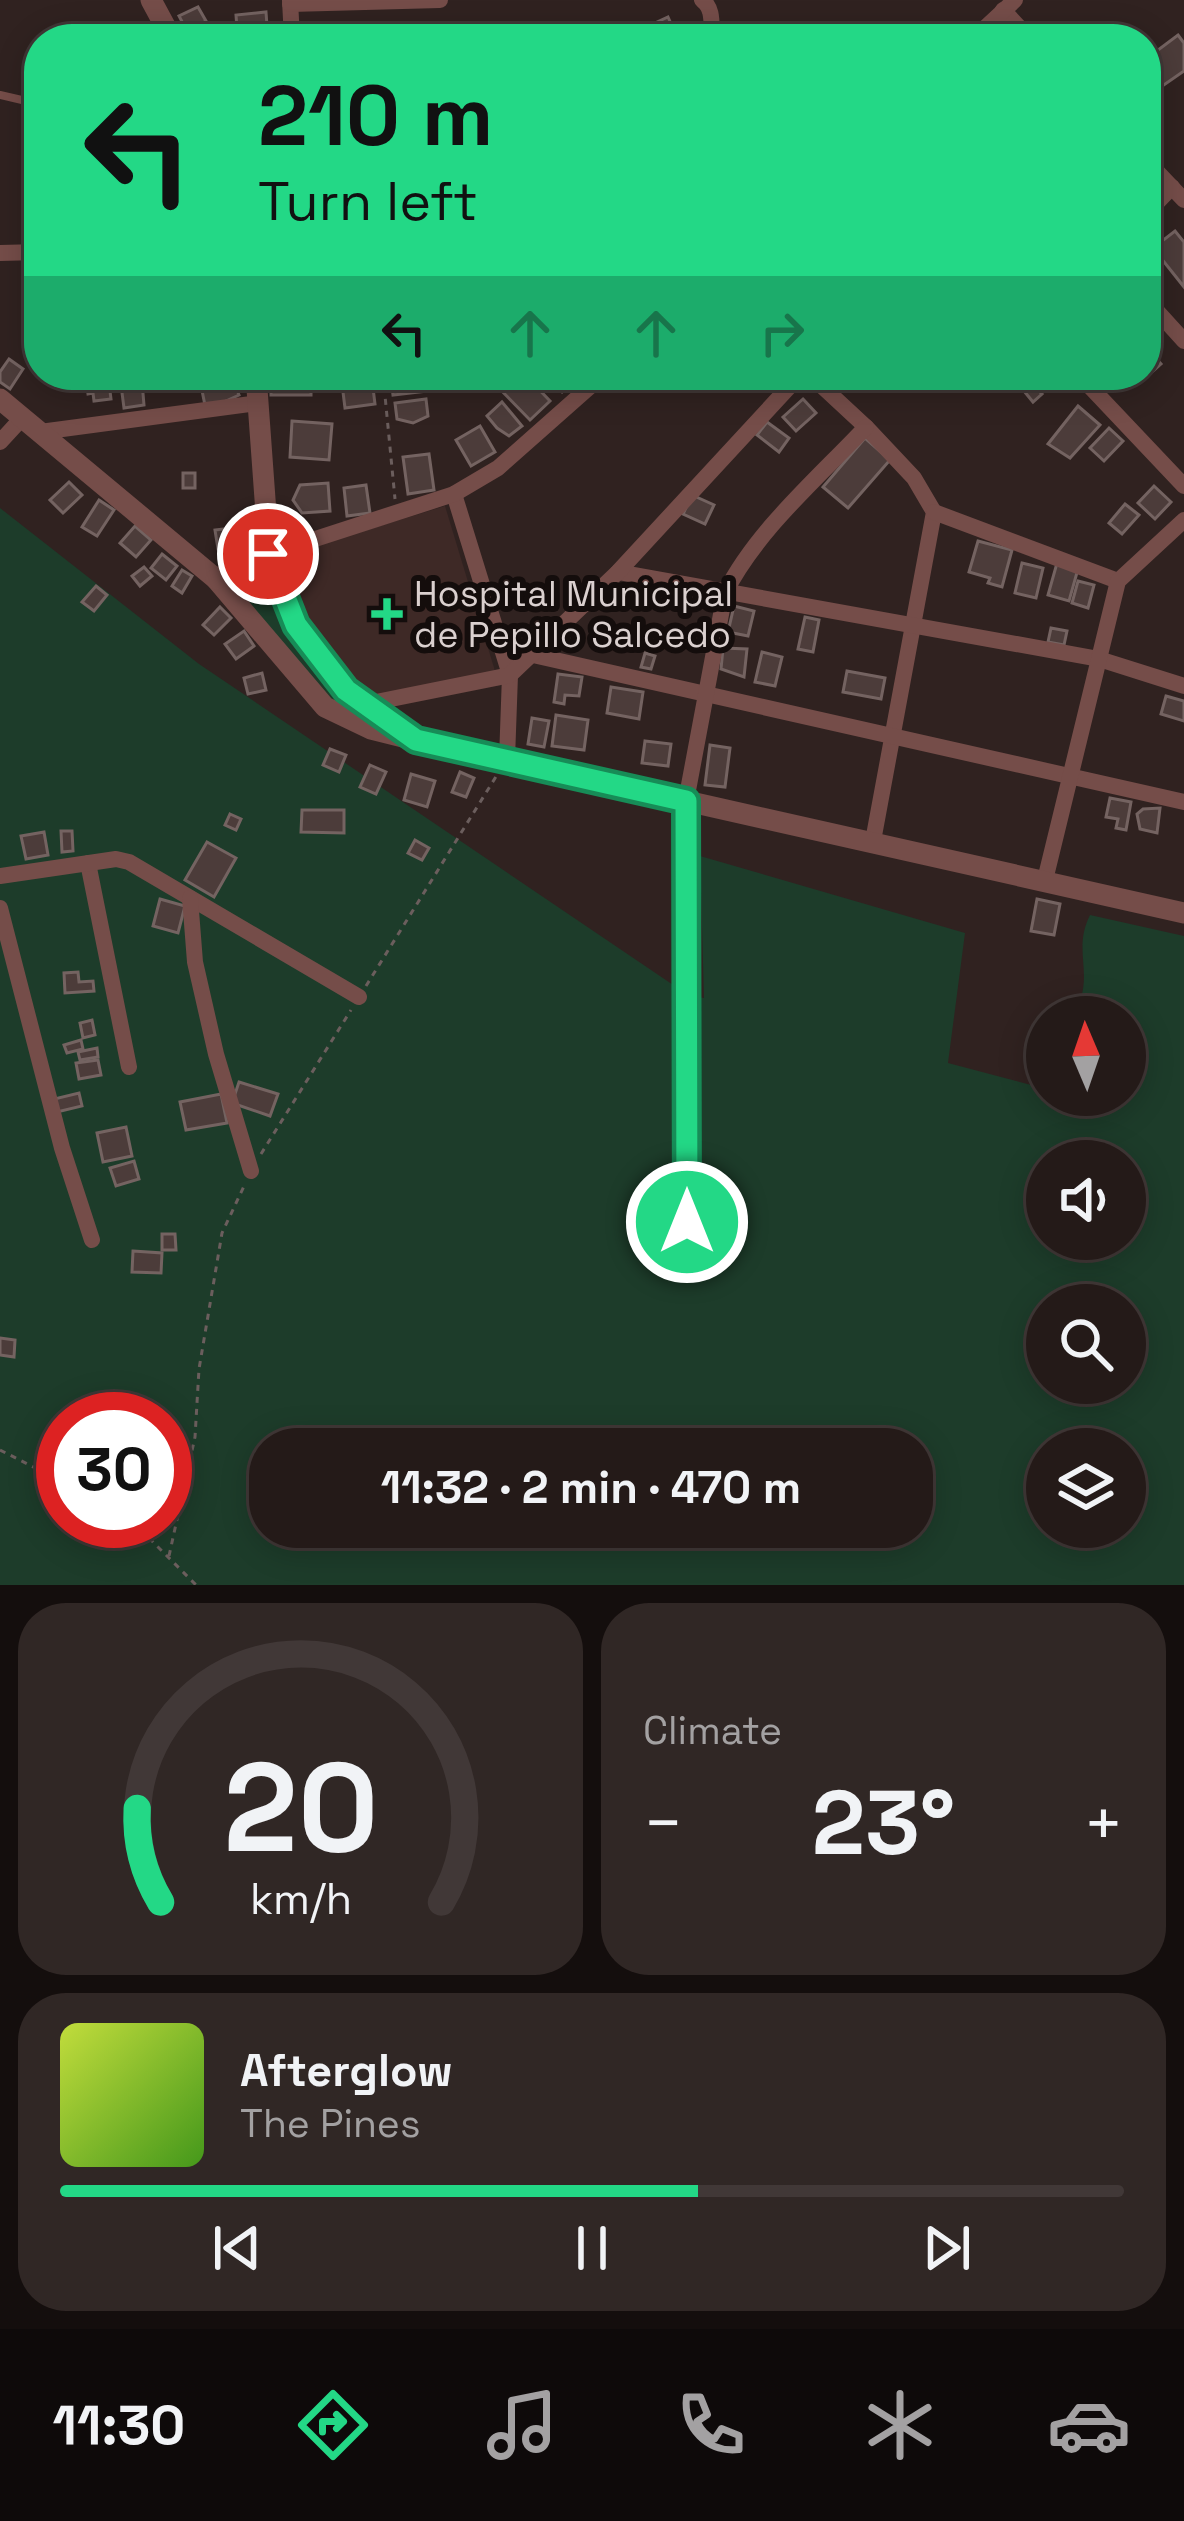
<!DOCTYPE html>
<html lang="en">
<head>
<meta charset="utf-8">
<style>
  :root { --surface:#241a18; --page:#302725; --text:#f1f3f6; --muted:#a3a1a2; --line:#413837; --accent:#23d886 }
  body { margin:0; font-family:"Space Grotesk",sans-serif; background:var(--page); color:var(--text); height:100vh; display:flex; flex-direction:column; font-size:45px; white-space:nowrap }
  * { box-sizing:border-box; margin:0 }
  p { font-size:39px; color:var(--muted) }
  .icon { flex:none; width:66px; height:66px; fill:none; stroke:currentColor; stroke-width:2; stroke-linecap:round; stroke-linejoin:round }
  .map { position:relative; height:1585px; overflow:hidden }
  .details { display:flex; flex-direction:column; gap:18px; padding:18px; background:#140e0d; flex:1 }
  .details>* { flex:none }
  .hud { position:absolute; left:24px; top:24px; width:1137px; height:366px; border-radius:48px; box-shadow:0 6px 30px #0003,0 0 0 3px var(--line); background:#23d886; color:#111; overflow:hidden }
  .needle { width:78px; rotate:358deg }
  .buttons { position:absolute; left:1026px; top:996px; display:grid; gap:24px }
  .buttons a { display:grid; place-items:center; width:120px; height:120px; border-radius:50%; background:var(--surface); box-shadow:0 6px 30px #0003,0 0 0 3px var(--line); font-size:60px }
  .speed { position:absolute; left:36px; top:1392px; display:flex; gap:24px; font-size:60px; font-weight:700; text-align:center }
  .speed>* { display:grid; place-content:center; width:156px; height:156px; border-radius:50%; background:var(--surface); box-shadow:0 6px 30px #0003,0 0 0 3px var(--line); line-height:1 }
  .speed .limit { border:18px solid #d22; background:#fff; color:#111 }
  .pin { position:absolute; display:grid; place-items:center; width:102px; height:102px; color:#fff; margin:-51px; border:6px solid #fff; border-radius:50%; box-shadow:0 3px 12px #0007 }
  .me { position:absolute; width:132px; margin:-66px; rotate:0deg; stroke-linejoin:round; filter:drop-shadow(0 0 9px #0008) }
  .turn { display:flex; align-items:center; gap:42px; height:252px; padding:0 36px; font-size:54px }
  .turn .icon { width:156px; height:156px; stroke-width:2.5 }
  .turn b { display:block; font-size:84px; line-height:102px }
  .lanes { display:flex; align-items:center; height:114px; padding:0 36px; background:#0003; justify-content:center; gap:60px; direction:ltr }
  .lanes .off { opacity:.35 }
  .big { font-size:90px; font-weight:700; line-height:1.1 }
  .details .tile { flex:1; display:flex; flex-direction:column; justify-content:center; gap:18px; min-width:0; padding:0 42px; border-radius:48px; background:var(--page) }
  .details .dial { align-items:center; gap:0 }
  .dial svg { height:312px; overflow:visible; fill:none; stroke:var(--line); stroke-width:7; stroke-linecap:round; text-anchor:middle }
  .dial text { fill:var(--text); stroke:none }
  .song { display:flex; align-items:center; gap:36px }
  .cover { width:144px; height:144px; border-radius:18px; background:linear-gradient(135deg,hsl(70 70% 55%),hsl(100 70% 35%)) }
  .played { height:12px; border-radius:6px; background:linear-gradient(90deg,var(--accent) 60%,var(--line) 60%) }
  .keys { display:flex; justify-content:space-around; direction:ltr }
  .heat { display:flex; justify-content:space-between; align-items:center; font-size:66px; direction:ltr }
  .details .tiles { flex:1; display:grid; gap:18px; grid-template-columns:1fr 1fr }
  .tile:last-child { grid-column:span 2 }
  .trip { position:absolute; left:249px; top:1428px; width:684px; height:120px; border-radius:48px; background:var(--surface); box-shadow:0 6px 30px #0003,0 0 0 3px var(--line); font-weight:700; line-height:120px; text-align:center }
  .tabs { display:flex; height:192px; justify-content:space-around; align-items:center; background:#0e0a0a; color:var(--muted) }
  .tabs .icon { width:84px; height:84px }
  .tabs .current { color:var(--accent) }
  .tabs b { font-size:54px; color:var(--text) }
  .map>svg:first-child { display:block }
</style>
</head>
<body>
<div class="map">
<svg width="1184" height="1585" viewBox="0 0 1184 1585">
  <rect width="100%" height="100%" fill="#302220"/>
  <!-- built -->
  <polygon fill="#3e2926" points="445,506 495,671 370,697 356,693 303,628 280,573 282,556"/>
  <!-- green -->
  <g fill="#1d3c2a" fill-rule="evenodd">
    <path d="M0,508L199,664L688,995L704,998L700,856L965,933L948,1063L1031,1085L1040,1058L1047,1049V1095H1125V1017H1071C1072,1014 1080,1001 1081,998C1090,968 1074,947 1090,915L1184,936V1585H0ZM1047,1161H1125V1239H1047ZM1047,1305H1125V1383H1047ZM63,1419H165V1521H63ZM270,1449H912V1527H270ZM1047,1449H1125V1527H1047Z"/>
    <polygon points="258,567 281,608 372,723 329,698 229,579"/>
  </g>
  <!-- building -->
  <g fill="#4c3c3a" stroke="#746361" stroke-width="3">
    <polygon points="198,7 206,21 187,31 179,16"/>
    <polygon points="266,12 267,26 237,29 236,15"/>
    <polygon points="668,17 678,39 644,39 640,30"/>
    <polygon points="587,25 589,39 549,39 549,30"/>
    <polygon points="782,26 783,39 739,39 739,29"/>
    <polygon points="1178,35 1184,43 1184,71 1158,89 1146,73 1146,59"/>
    <polygon points="1175,231 1184,242 1184,287 1153,248"/>
    <polygon points="1146,347 1161,364 1142,381 1137,375 1146,375"/>
    <polygon points="9,359 23,369 10,389 0,382 0,372"/>
    <polygon points="89,375 108,375 111,399 94,401 93,393 88,394 87,387 90,387"/>
    <polygon points="231,375 239,395 206,410 199,376"/>
    <polygon points="425,375 428,391 393,395 391,378"/>
    <polygon points="511,375 525,375 550,401 530,420 498,387"/>
    <polygon points="544,375 578,375 562,392"/>
    <rect x="271" y="378" width="40" height="17"/>
    <polygon points="372,380 375,404 345,408 342,384"/>
    <polygon points="142,382 144,405 124,408 121,385"/>
    <polygon points="1031,384 1042,394 1033,402 1024,391"/>
    <polygon points="426,399 428,416 413,423 397,419 395,403"/>
    <polygon points="803,399 816,413 796,431 783,417"/>
    <polygon points="502,402 522,426 509,436 497,428 487,416"/>
    <polygon points="1078,406 1100,425 1070,458 1048,444"/>
    <polygon points="292,421 332,424 329,460 290,457"/>
    <polygon points="767,422 789,438 779,452 757,435"/>
    <polygon points="480,426 495,452 471,466 456,440"/>
    <polygon points="1109,428 1123,441 1104,461 1090,448"/>
    <polygon points="865,438 890,460 848,508 823,487"/>
    <polygon points="429,454 434,490 408,494 403,457"/>
    <rect x="183" y="473" width="12" height="15"/>
    <polygon points="69,482 82,495 63,513 50,500"/>
    <polygon points="328,483 330,511 302,513 293,500 300,485"/>
    <polygon points="366,485 370,513 347,516 344,488"/>
    <polygon points="1154,486 1171,502 1155,519 1138,503"/>
    <polygon points="692,495 714,505 705,524 683,514"/>
    <polygon points="99,500 114,510 97,536 82,527"/>
    <polygon points="1125,504 1139,515 1122,534 1109,523"/>
    <polygon points="135,526 151,540 136,557 120,543"/>
    <polygon points="248,526 250,546 218,549 215,530"/>
    <polygon points="978,541 1012,550 1002,587 988,583 990,578 969,572"/>
    <polygon points="162,554 177,566 166,580 151,568"/>
    <polygon points="1022,563 1043,568 1036,598 1015,593"/>
    <polygon points="1057,563 1078,569 1069,601 1048,595"/>
    <polygon points="144,567 152,576 140,586 132,576"/>
    <polygon points="182,570 192,576 182,593 172,586"/>
    <polygon points="1078,581 1094,585 1088,608 1072,603"/>
    <polygon points="96,586 107,595 94,611 82,602"/>
    <polygon points="734,606 754,611 748,636 728,632"/>
    <polygon points="220,607 231,618 214,635 203,625"/>
    <polygon points="805,617 819,620 813,652 798,649"/>
    <polygon points="1051,628 1067,631 1064,645 1048,642"/>
    <polygon points="244,631 254,646 236,659 225,644"/>
    <polygon points="723,648 747,649 744,677 721,669"/>
    <polygon points="762,652 782,657 775,686 755,682"/>
    <polygon points="645,653 655,656 651,669 641,667"/>
    <polygon points="847,671 885,678 881,699 843,692"/>
    <polygon points="262,673 266,690 248,694 244,678"/>
    <polygon points="558,674 582,677 579,696 565,695 564,704 554,702"/>
    <polygon points="611,687 643,692 639,719 607,713"/>
    <polygon points="1166,696 1184,701 1184,721 1161,714"/>
    <polygon points="556,715 588,720 584,750 552,746"/>
    <polygon points="532,718 549,721 544,747 528,744"/>
    <polygon points="645,741 671,744 668,766 642,763"/>
    <polygon points="710,745 730,748 725,787 705,785"/>
    <polygon points="330,749 346,755 339,772 323,765"/>
    <polygon points="370,765 386,772 376,794 360,787"/>
    <polygon points="460,772 474,778 466,797 452,792"/>
    <polygon points="411,774 435,781 427,807 404,800"/>
    <polygon points="1110,798 1131,802 1126,830 1116,828 1118,819 1106,817"/>
    <polygon points="1160,808 1157,833 1140,829 1137,814 1143,809"/>
    <polygon points="302,810 344,810 344,833 301,832"/>
    <polygon points="230,814 241,819 236,830 225,825"/>
    <polygon points="61,831 72,831 73,851 62,852"/>
    <polygon points="44,832 48,855 26,859 21,836"/>
    <polygon points="415,840 429,848 422,860 408,853"/>
    <polygon points="207,842 236,858 214,897 185,880"/>
    <polygon points="160,899 185,906 178,933 153,926"/>
    <polygon points="1037,899 1060,904 1054,935 1031,931"/>
    <polygon points="78,972 79,982 93,981 94,991 65,993 64,973"/>
    <polygon points="92,1020 95,1035 83,1038 80,1023"/>
    <polygon points="81,1040 83,1049 67,1053 64,1045"/>
    <polygon points="97,1048 98,1057 80,1060 78,1052"/>
    <polygon points="98,1060 101,1075 79,1079 76,1063"/>
    <polygon points="239,1082 278,1094 270,1116 232,1103"/>
    <polygon points="79,1093 82,1106 57,1112 54,1099"/>
    <polygon points="221,1094 227,1123 186,1130 180,1102"/>
    <polygon points="126,1127 132,1156 103,1162 97,1133"/>
    <polygon points="134,1161 139,1179 116,1186 110,1168"/>
    <polygon points="162,1234 175,1234 176,1250 162,1250"/>
    <polygon points="133,1251 162,1253 161,1273 132,1272"/>
    <polygon points="0,1338 15,1340 14,1357 0,1355"/>
  </g>
  <g fill="none" stroke-linecap="round" stroke-linejoin="round">
    <!-- path -->
    <g stroke="#6b5e5d" stroke-width="3" stroke-dasharray="6 6" stroke-linecap="butt">
      <polyline points="383,375 395,499"/>
      <polyline points="366,986 497,775"/>
      <polyline points="261,1154 351,1010"/>
      <polyline points="0,1450 63,1482"/>
      <polyline points="132,1521 196,1585"/>
      <polyline points="169,1556 195,1437 199,1369 222,1233 245,1184"/>
    </g>
    <!-- service -->
    <polyline stroke="#754d49" stroke-width="8" points="0,95 39,104"/>
    <!-- minor -->
    <g stroke="#754d49" stroke-width="16">
      <polyline points="290,0 292,39"/>
      <path d="M702,0C714,8 711,25 712,39"/>
      <polyline points="290,4 440,0"/>
      <polyline points="1003,10 1030,39"/>
      <polyline points="973,39 1015,0"/>
      <polyline points="1146,160 1184,200"/>
      <polyline points="1146,214 1172,187"/>
      <polyline points="0,253 39,252"/>
      <polyline points="1146,299 1184,341"/>
      <polyline points="810,375 866,427 914,478 934,512 873,841"/>
      <polyline points="1079,375 1184,486"/>
      <polyline points="40,432 258,403"/>
      <polyline points="0,442 23,417"/>
      <polyline points="454,494 510,675 507,759"/>
      <polyline points="934,512 1118,581"/>
      <polyline points="269,554 454,494 498,468 603,375"/>
      <polyline points="618,572 1099,659 1184,686"/>
      <polyline points="533,655 1184,802"/>
      <polyline points="366,704 510,675 618,572 800,375"/>
      <polyline points="88,863 129,1067"/>
      <polyline points="0,876 116,859 129,862 359,997"/>
      <polyline points="1045,880 1118,581 1184,520"/>
      <polyline points="190,898 195,962 216,1054 251,1171"/>
      <polyline points="0,908 62,1148 92,1240"/>
      <path d="M687,1223L686,801L725,593C756,531 818,478 866,427"/>
    </g>
    <!-- tertiary -->
    <g stroke="#754d49" stroke-width="21">
      <polyline points="151,0 172,39"/>
      <polyline points="256,375 269,554 296,625 346,690 416,740 1184,913"/>
      <polyline points="0,399 216,579 325,707 371,729 403,737"/>
      <polyline points="216,579 269,554"/>
    </g>
  </g>
  <g fill="none" stroke-linecap="round" stroke-linejoin="round">
    <defs>
      <polyline id="route" points="268,554 296,625 346,690 416,740 686,801 687,1222"/>
    </defs>
    <!-- route casing -->
    <use href="#route" stroke="#178c57" stroke-width="30"/>
    <!-- route -->
    <use href="#route" stroke="#23d886" stroke-width="21"/>
  </g>
  <!-- markers -->
  <path fill="#23d886" stroke="#140d0c" stroke-width="4.5" d="M381 596h12v12h12v12h-12v12h-12v-12h-12v-12h12z"/>
  <g text-anchor="middle" stroke-width="12" stroke-linejoin="round" paint-order="stroke">
    <!-- poi labels -->
    <g font-size="36" fill="#dad0cf" stroke="#140d0c" text-anchor="start">
      <text x="414" y="606">Hospital Municipal<tspan x="414" dy="41">de Pepillo Salcedo</tspan></text>
    </g>
  </g>
</svg>
<div class="buttons">
<a><svg class="needle" viewBox="-14 -14 28 28"><path d="M0-13l5 13h-10z" fill="#e53935"/><path d="M0 13l5-13h-10z" fill="#a3a1a2"/></svg></a>
<a><svg class="icon" aria-label="sound" viewBox="0 0 24 24"><path d="M4 9h4l5-4v14l-5-4H4zM17 9q2 3 0 6"/></svg></a>
<a><svg class="icon" aria-label="search" viewBox="0 0 24 24"><circle cx="10" cy="10" r="6"/><path d="M15 15l6 6"/></svg></a>
<a><svg class="icon" aria-label="layers" viewBox="0 0 24 24"><path d="M12 4l9 5-9 5-9-5zM3 14l9 5 9-5"/></svg></a>
</div>
<div class="speed"><div class="limit">30</div></div>
<div class="pin" style="left:268px;top:554px;background:#d93025"><svg class="icon" aria-label="arrive" viewBox="0 0 24 24"><path d="M6 21V4h12l-3 4 3 4H6"/></svg></div>
<svg class="me" style="left:687px;top:1222px" viewBox="-20 -20 40 40"><circle r="17" fill="#23d886" stroke="#fff" stroke-width="3"/><path d="M0-11L8 9 0 5-8 9z" fill="#fff"/></svg>
<div class="trip">11:32 · 2 min · 470 m</div>
<div class="hud">
<div class="turn"><svg class="icon" aria-label="left" viewBox="0 0 24 24"><path d="M17 20v-9H6M10 6l-5 5 5 5"/></svg><div><b>210 m</b>Turn left</div></div>
<div class="lanes"><svg class="icon" aria-label="left" viewBox="0 0 24 24"><path d="M17 20v-9H6M10 6l-5 5 5 5"/></svg><svg class="icon off" aria-label="ahead" viewBox="0 0 24 24"><path d="M12 20V5M6 11l6-6 6 6"/></svg><svg class="icon off" aria-label="ahead" viewBox="0 0 24 24"><path d="M12 20V5M6 11l6-6 6 6"/></svg><svg class="icon off" aria-label="right" viewBox="0 0 24 24"><path d="M7 20v-9h11M14 6l5 5-5 5"/></svg></div>
</div>
</div>
<section class="details">
<div class="tiles">
<div class="tile dial"><svg viewBox="0 0 100 80">
<path d="M14 69A42 42 0 1 1 86 69"/>
<path d="M14 69A42 42 0 0 1 8 45" stroke="#23d886"/>
<text x="50" y="56" font-size="32" font-weight="700">20</text>
<text x="50" y="72" font-size="11">km/h</text>
</svg></div>
<div class="tile"><p>Climate</p>
<div class="heat"><a>−</a><b class="big">23°</b><a>+</a></div>
</div>
<div class="tile">
<div class="song"><i class="cover"></i><div><b>Afterglow</b><p>The Pines</p></div></div>
<div class="played"></div>
<div class="keys"><svg class="icon" aria-label="previous" viewBox="0 0 24 24"><path d="M18 5L8 12l10 7zM5 5v14"/></svg><svg class="icon" aria-label="pause" viewBox="0 0 24 24"><path d="M8 5v14M16 5v14"/></svg><svg class="icon" aria-label="next" viewBox="0 0 24 24"><path d="M6 5l10 7-10 7zM19 5v14"/></svg></div>
</div>
</div>
</section>
<nav class="tabs">
<b>11:30</b>
<svg class="icon current" aria-label="directions" viewBox="0 0 24 24"><path d="M12 3l9 9-9 9-9-9zM9 14v-3h6M13 9l2 2-2 2"/></svg>
<svg class="icon" aria-label="music" viewBox="0 0 24 24"><path d="M9 18V5l10-2v13"/><circle cx="6" cy="18" r="3"/><circle cx="16" cy="16" r="3"/></svg>
<svg class="icon" aria-label="phone" viewBox="0 0 24 24"><path d="M5 4h4l2 5-3 2q2 4 5 5l2-3 5 2v4C11 20 4 13 5 4z"/></svg>
<svg class="icon" aria-label="climate" viewBox="0 0 24 24"><path d="M12 3v18M4 7l16 10M4 17L20 7"/></svg>
<svg class="icon" aria-label="car" viewBox="0 0 24 24"><path d="M5 17H2v-5l4-1 3-4h7l3 4 3 1v5h-3M9 17h6M6 11h13"/><circle cx="7" cy="17" r="2"/><circle cx="17" cy="17" r="2"/></svg>
</nav>
</body>
</html>
